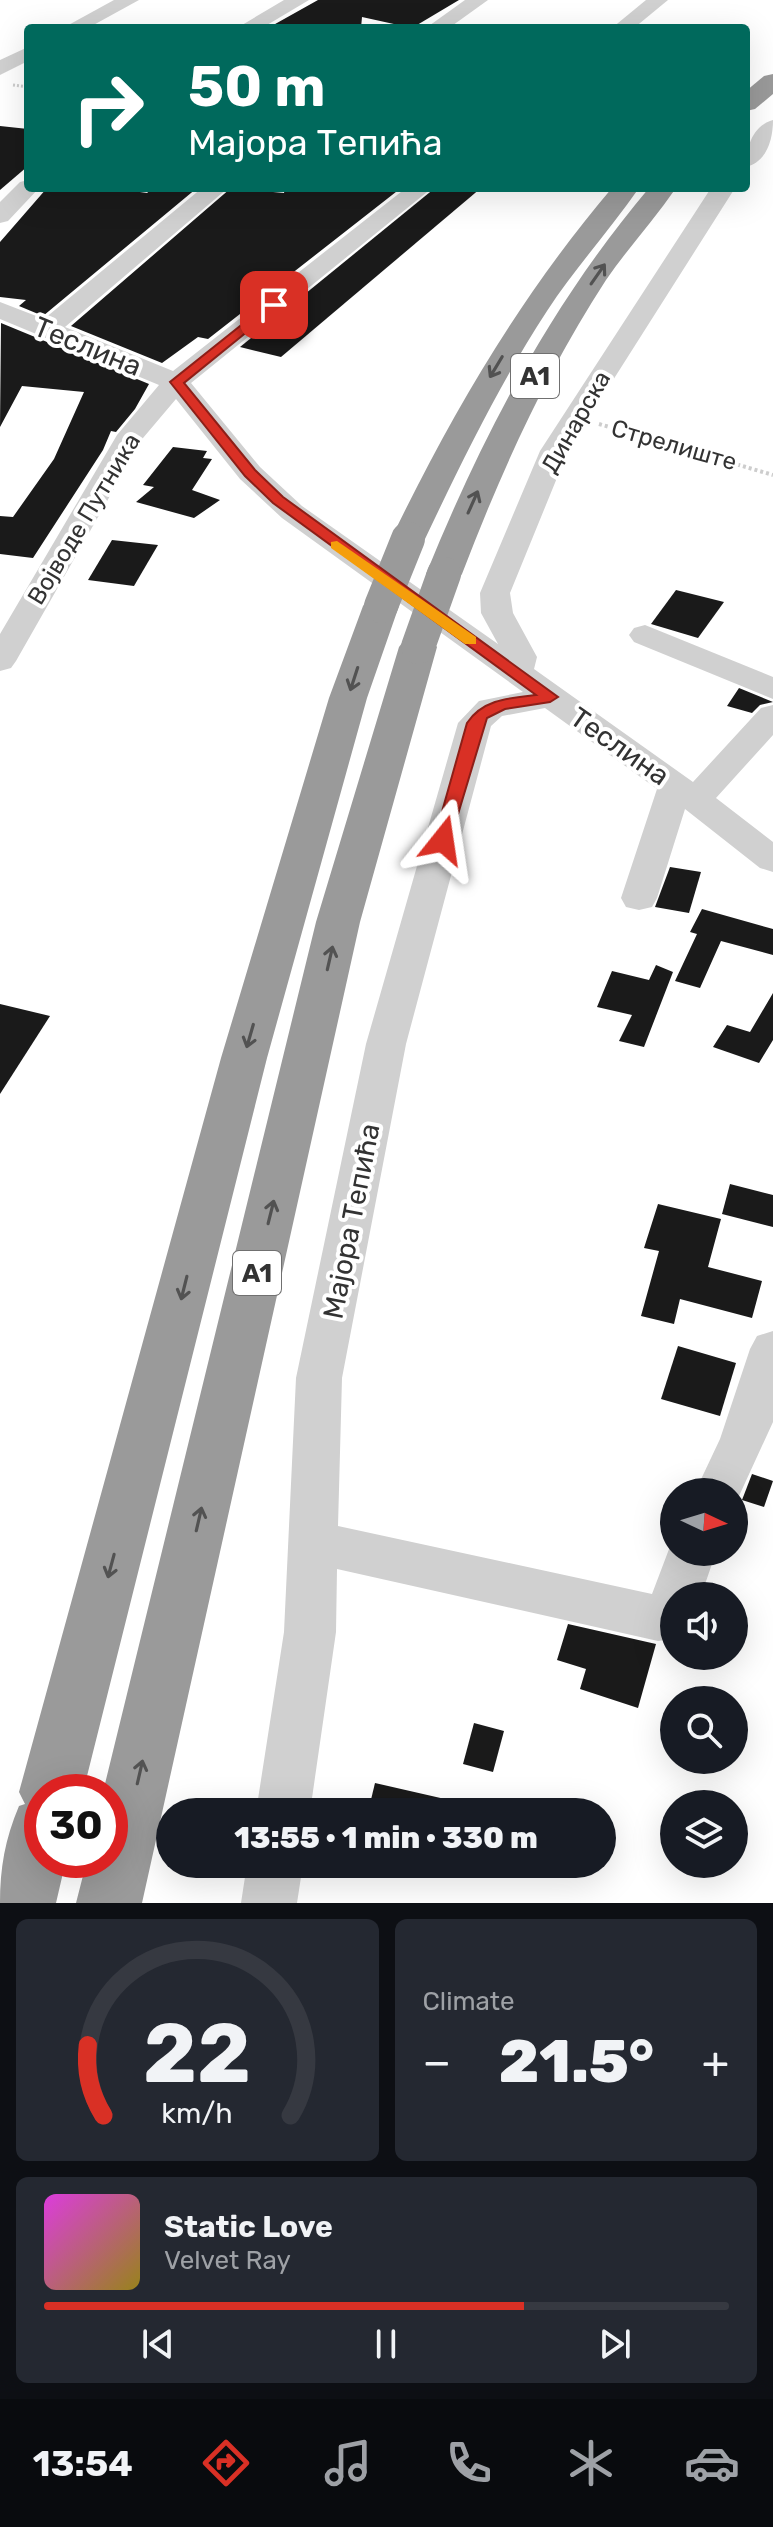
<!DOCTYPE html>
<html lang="en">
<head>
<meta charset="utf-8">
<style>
  :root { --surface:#171b24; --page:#242831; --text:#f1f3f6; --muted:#9ea1a6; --line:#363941; --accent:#d93025 }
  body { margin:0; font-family:Rubik,sans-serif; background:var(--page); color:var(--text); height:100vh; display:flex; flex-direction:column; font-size:30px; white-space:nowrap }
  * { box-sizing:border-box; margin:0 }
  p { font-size:26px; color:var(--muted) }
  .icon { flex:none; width:44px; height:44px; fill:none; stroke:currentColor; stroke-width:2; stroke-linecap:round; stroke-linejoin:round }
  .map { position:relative; height:1903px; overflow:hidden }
  .details { display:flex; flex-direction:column; gap:16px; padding:16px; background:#0d0f14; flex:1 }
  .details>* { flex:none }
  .banner { position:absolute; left:24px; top:24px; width:726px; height:168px; border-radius:8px; box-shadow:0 8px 32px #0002; background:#00695c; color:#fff; overflow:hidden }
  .needle { width:52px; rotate:94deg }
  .controls { position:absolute; left:660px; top:1478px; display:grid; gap:16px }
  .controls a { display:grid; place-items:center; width:88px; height:88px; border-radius:50%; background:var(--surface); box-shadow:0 8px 32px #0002; font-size:40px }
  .speed { position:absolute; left:24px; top:1774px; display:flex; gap:16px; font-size:40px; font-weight:700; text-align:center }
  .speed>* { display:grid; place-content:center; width:104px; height:104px; border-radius:50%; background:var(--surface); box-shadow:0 8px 32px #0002; line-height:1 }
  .speed .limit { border:12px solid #d22; background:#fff; color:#111 }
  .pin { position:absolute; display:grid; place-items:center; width:68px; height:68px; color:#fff; margin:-34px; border-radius:16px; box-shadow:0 4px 12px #0006 }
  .me { position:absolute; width:88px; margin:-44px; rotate:15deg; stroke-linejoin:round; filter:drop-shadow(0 0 6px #0008) }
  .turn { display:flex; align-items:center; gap:28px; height:168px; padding:0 32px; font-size:36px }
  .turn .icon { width:104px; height:104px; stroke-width:2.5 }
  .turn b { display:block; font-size:56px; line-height:68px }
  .big { font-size:60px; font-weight:800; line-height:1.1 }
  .details .card { flex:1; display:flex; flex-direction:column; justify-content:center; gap:12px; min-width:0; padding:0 28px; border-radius:12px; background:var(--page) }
  .details .dial { align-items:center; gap:0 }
  .dial svg { height:208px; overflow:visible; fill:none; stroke:var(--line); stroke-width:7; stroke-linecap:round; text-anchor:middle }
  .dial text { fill:var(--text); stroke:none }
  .song { display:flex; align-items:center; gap:24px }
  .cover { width:96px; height:96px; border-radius:12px; background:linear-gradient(135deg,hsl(300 70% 55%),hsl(50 70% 35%)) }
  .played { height:8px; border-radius:4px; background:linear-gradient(90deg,var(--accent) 70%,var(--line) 70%) }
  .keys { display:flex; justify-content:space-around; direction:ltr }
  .heat { display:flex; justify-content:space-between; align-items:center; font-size:44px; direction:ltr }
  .details .tiles { flex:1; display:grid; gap:16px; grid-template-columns:1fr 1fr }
  .card:last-child { grid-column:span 2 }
  .trip { position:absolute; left:156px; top:1798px; width:460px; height:80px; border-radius:40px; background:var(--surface); box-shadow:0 8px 32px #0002; font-weight:800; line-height:80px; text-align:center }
  .dock { display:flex; height:128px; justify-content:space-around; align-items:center; background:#090b0e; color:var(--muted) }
  .dock .icon { width:56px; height:56px }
  .dock .current { color:var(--accent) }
  .dock b { font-size:36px; color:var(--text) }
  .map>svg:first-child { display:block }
</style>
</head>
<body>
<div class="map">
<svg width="773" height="1903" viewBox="0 0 773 1903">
  <rect width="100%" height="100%" fill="#fff"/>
  <!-- building -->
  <g fill="#1a1a1a">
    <polygon points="318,0 459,0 412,28 362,17 361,28 268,28"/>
    <polygon points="0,126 28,129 28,166 0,190"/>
    <polygon points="47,188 112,188 147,193 153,188 197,188 43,316 19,306 26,300 0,297 0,242"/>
    <polygon points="231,188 284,193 285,188 401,188 208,339 198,337 162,363 71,326"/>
    <polygon points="435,188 481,188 281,357 240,347"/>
    <polygon points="1,323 149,384 135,409 116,432 111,431 103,450 33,558 0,554 0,516 13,517 54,459 84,392 22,386 0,427"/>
    <polygon points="173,447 207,451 203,458 212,459 192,490 220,500 194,518 136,502 154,487 143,485"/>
    <polygon points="112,540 158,545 134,586 88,580"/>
    <polygon points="676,590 724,602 698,638 651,624"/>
    <polygon points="739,688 773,702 760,705 752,713 727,706"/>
    <polygon points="670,867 701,872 689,913 655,907"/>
    <polygon points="702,909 773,929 773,955 721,941 700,988 675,981 697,934 690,932"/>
    <polygon points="656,965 673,972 644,1047 619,1041 632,1015 597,1007 612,971 649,980"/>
    <polygon points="773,993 773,1040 759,1063 713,1047 727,1025 750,1032"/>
    <polygon points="0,1004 50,1016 0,1094"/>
    <polygon points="730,1184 773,1195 773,1227 722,1214"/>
    <polygon points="658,1204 721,1219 708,1267 762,1281 752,1318 680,1299 674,1324 641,1316 659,1251 644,1248"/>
    <polygon points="678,1346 736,1363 720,1416 661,1399"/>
    <polygon points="752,1474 773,1481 764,1507 742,1500"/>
    <polygon points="568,1624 656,1644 638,1708 580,1689 586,1669 557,1660"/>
    <polygon points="474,1723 504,1731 493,1772 463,1764"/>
    <polygon points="375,1783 458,1802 456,1812 368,1812"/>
  </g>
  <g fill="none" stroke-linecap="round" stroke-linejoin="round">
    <!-- path-far1 -->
    <polyline stroke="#cdcdcd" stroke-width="3" stroke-dasharray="2 2" stroke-linecap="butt" points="13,85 28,87"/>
    <!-- path -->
    <polyline stroke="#cdcdcd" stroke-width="4" stroke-dasharray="3 3" stroke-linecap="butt" points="599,424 773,475"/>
    <!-- minor -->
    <g fill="#d0d0d0" fill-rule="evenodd">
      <polygon points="114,0 139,0 88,28 63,28"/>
      <polygon points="284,0 309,0 262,28 237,28"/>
      <polygon points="465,0 488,0 449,28 426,28"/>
      <polygon points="646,0 668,0 634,28 612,28"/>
      <polygon points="28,47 28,61 0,75 0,60"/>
      <path d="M773,120C773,139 767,162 746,167C746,148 752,126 773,120Z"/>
      <polygon points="28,180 28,188 39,188 8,221 0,223 0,202 20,182"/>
      <polygon points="202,188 228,188 65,327 173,371 406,188 432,188 191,383 260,467 302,506 498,644 481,613 480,593 540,451 711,188 735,188 568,451 510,593 513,613 537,657 534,669 693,782 761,708 773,705 773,735 716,798 773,842 773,872 760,868 685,809 657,898 652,907 639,910 626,907 621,898 657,789 545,708 502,716 491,726 406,1044 342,1378 338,1526 652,1594 674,1536 674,1552 716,1552 701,1596 674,1596 674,1639 658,1641 337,1569 336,1632 310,1812 256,1812 284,1632 296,1378 366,1044 458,723 479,701 523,692 282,518 240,479 176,399 143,438 16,661 11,668 0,671 0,634 117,435 159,385 0,319 0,302 44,319"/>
      <polygon points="645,625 773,677 773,699 634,642 629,635 634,628"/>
      <polygon points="773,1331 773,1422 734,1507 734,1492 695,1492 720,1439 750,1349 757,1336"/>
      <polygon points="247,1864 303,1864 297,1903 241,1903"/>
    </g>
    <!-- highway -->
    <g fill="#9a9a9a" fill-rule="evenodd">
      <polygon points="773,74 773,94 755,109 746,111 746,91 764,76"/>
      <path d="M612,188H639C610,230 575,268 547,311C500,383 462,461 425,539L420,546L408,549L396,546L391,539C452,413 521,295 612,188Z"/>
      <path d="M649,188H676C654,220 628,248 606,280C546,372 501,472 462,574L457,582L444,585L431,582L426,574C483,434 551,304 649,188Z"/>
      <path d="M381,595L394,598L399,606L367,698L267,1058L83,1792H42V1860H66L56,1903H0C0,1868 5,1839 19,1806L25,1804L19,1792L221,1058L329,698L363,606L368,598Z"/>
      <polygon points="418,636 431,639 437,647 360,922 142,1903 76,1903 87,1860 110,1860 110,1792 103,1792 316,922 399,647 405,639"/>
    </g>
    <!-- highway-bridge -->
    <g stroke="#9a9a9a" stroke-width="34">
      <polyline points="381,606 408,539"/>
      <polyline points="418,647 444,574"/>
    </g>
  </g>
  <!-- one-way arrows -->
  <defs><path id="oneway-shaft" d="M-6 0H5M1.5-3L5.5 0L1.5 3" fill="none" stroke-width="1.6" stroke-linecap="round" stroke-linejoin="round" transform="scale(2)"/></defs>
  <g stroke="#525252">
    <use href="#oneway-shaft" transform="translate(598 274) rotate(-55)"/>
    <use href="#oneway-shaft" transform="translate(496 367) rotate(121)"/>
    <use href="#oneway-shaft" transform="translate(473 502) rotate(-66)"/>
    <use href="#oneway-shaft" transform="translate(354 679) rotate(108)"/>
    <use href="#oneway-shaft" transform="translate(330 958) rotate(-77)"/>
    <use href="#oneway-shaft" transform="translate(250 1036) rotate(106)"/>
    <use href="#oneway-shaft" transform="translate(271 1212) rotate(-76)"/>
    <use href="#oneway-shaft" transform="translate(184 1288) rotate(104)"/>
    <use href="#oneway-shaft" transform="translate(199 1519) rotate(-77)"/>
    <use href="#oneway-shaft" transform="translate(111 1566) rotate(105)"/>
    <use href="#oneway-shaft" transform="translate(140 1772) rotate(-77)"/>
  </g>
  <!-- route -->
  <path fill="#d93025" stroke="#8d1f18" stroke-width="2" d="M270,302L280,305L184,383L255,470L283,497L558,697L550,702L505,709L487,718L449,844H437L434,840L467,723C483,699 510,698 536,695L273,503L245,476L170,382Z"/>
  <!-- slow -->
  <polygon fill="#f59e0b" points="337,541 476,637 476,644 465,644 331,548 331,542"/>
  <g text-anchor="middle" stroke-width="8" stroke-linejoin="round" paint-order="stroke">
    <!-- far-street labels -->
    <g font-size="24" fill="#333" stroke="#fff">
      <text transform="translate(576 422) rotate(-60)" y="8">Динарска</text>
      <text transform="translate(674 445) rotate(16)" y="8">Стрелиште</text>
      <text transform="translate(84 519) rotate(-59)" y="8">Војводе Путника</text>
    </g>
    <!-- shield labels -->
    <g fill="#fff" stroke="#707070" stroke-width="2">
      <rect x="511" y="354" width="48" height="44" rx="6"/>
      <rect x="233" y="1251" width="48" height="44" rx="6"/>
    </g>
    <g font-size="26" font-weight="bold" fill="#333">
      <text x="535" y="385">A1</text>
      <text x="257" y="1282">A1</text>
    </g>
    <!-- street labels -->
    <g font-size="28" fill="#333" stroke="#fff">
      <text transform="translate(88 346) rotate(22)" y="10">Теслина</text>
      <text transform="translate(620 746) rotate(35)" y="10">Теслина</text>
      <text transform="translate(351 1221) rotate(-79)" y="10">Мајора Тепића</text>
    </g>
  </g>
</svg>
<div class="controls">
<a><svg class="needle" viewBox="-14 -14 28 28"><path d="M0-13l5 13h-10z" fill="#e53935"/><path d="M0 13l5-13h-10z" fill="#9ea1a6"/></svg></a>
<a><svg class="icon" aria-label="sound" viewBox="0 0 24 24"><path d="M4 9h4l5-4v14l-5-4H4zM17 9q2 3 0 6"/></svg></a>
<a><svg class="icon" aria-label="search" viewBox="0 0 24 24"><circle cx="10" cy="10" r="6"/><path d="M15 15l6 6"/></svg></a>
<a><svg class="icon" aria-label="layers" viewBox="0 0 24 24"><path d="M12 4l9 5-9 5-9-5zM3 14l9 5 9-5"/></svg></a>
</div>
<div class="speed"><div class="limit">30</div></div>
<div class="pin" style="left:274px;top:305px;background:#d93025"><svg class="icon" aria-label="arrive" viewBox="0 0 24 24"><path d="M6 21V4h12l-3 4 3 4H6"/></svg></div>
<svg class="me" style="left:443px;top:840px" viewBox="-20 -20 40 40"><path d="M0-17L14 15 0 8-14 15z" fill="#d93025" stroke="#fff" stroke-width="4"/></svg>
<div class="trip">13:55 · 1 min · 330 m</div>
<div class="banner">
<div class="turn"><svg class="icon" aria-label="right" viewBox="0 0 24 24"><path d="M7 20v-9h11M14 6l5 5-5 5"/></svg><div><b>50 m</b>Мајора Тепића</div></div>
</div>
</div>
<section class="details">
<div class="tiles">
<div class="card dial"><svg viewBox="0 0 100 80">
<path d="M14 69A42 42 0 1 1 86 69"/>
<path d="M14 69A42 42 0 0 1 8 42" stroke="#d93025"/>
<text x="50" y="56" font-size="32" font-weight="700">22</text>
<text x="50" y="72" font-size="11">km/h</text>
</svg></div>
<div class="card"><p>Climate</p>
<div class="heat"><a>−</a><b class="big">21.5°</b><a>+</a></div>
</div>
<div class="card">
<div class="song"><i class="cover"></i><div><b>Static Love</b><p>Velvet Ray</p></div></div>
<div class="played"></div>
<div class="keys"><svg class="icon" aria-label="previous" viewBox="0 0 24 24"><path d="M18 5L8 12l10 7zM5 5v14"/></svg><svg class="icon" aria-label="pause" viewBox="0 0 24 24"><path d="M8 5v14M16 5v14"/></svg><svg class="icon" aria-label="next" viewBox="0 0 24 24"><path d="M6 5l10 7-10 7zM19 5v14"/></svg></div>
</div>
</div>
</section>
<nav class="dock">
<b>13:54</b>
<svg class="icon current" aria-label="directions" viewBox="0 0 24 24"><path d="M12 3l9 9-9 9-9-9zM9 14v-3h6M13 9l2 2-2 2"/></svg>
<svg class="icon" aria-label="music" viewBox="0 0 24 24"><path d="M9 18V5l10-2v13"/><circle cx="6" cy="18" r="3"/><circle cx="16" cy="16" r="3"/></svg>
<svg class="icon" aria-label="phone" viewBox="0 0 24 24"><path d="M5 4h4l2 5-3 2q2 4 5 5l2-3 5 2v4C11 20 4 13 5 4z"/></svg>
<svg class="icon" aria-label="climate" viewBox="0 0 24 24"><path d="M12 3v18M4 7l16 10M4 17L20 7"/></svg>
<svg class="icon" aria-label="car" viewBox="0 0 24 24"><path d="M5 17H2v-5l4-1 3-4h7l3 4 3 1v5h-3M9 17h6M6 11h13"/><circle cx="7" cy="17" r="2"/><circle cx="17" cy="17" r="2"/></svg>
</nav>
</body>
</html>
